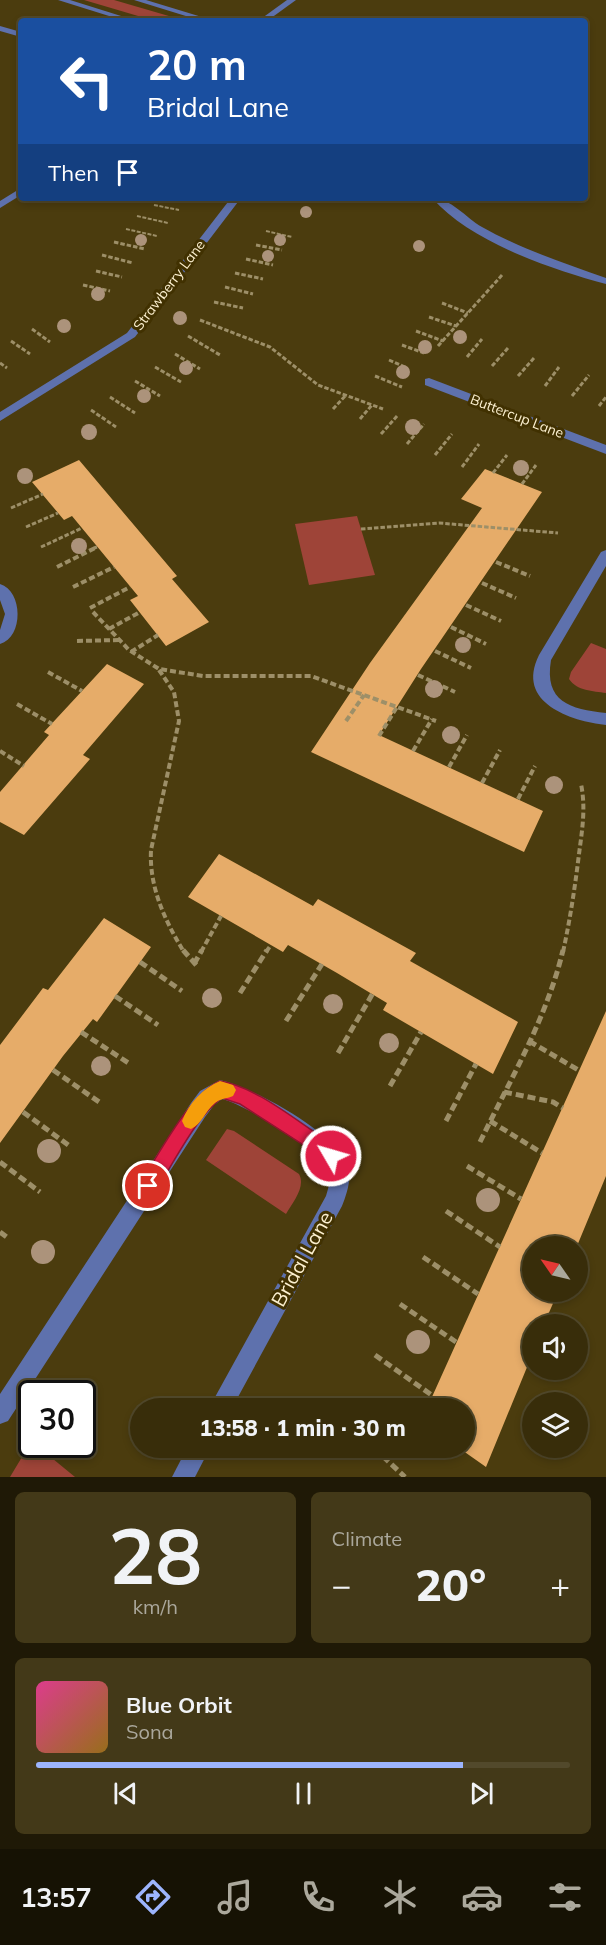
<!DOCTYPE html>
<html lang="en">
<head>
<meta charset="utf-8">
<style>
  :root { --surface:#382d0a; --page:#433918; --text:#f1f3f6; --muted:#aba89c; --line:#52492b; --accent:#9cb4fd }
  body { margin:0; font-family:Mulish,sans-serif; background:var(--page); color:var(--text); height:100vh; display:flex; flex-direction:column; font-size:22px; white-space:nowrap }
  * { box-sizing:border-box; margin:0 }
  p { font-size:20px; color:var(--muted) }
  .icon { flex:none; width:33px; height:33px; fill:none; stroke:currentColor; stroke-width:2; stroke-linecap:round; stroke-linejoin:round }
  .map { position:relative; height:1477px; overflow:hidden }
  .drawer { display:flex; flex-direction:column; gap:15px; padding:15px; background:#1f1906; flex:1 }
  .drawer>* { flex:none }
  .banner { position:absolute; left:18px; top:18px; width:570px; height:183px; border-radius:6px; box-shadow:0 3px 9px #0003,0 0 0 2px var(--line); background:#1a4fa0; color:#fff; overflow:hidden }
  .needle { width:39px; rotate:304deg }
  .fabs { position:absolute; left:522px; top:1236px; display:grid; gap:12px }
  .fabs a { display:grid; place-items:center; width:66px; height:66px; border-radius:50%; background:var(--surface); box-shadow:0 3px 9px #0003,0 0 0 2px var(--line); font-size:30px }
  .speed { position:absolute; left:18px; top:1380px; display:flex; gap:12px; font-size:30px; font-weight:700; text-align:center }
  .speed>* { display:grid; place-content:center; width:78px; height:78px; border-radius:50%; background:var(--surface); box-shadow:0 3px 9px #0003,0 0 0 2px var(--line); line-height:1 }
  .speed .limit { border:3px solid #111; border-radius:9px; background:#fff; color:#111 }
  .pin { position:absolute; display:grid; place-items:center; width:51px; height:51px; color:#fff; margin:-26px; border:3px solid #fff; border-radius:50%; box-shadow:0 2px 6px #0007 }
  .me { position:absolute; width:66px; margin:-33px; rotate:308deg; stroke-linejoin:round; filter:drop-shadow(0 0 4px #0008) }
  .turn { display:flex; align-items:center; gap:21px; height:126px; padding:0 30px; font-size:27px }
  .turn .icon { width:78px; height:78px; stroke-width:2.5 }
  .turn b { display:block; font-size:42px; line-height:51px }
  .then { display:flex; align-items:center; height:57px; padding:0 30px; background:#0003; gap:12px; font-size:22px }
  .big { font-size:45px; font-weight:800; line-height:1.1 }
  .drawer .card { flex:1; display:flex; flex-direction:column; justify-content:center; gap:9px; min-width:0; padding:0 21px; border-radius:9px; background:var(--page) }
  .drawer .dial { align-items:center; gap:0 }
  .dial b { font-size:78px; line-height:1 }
  .song { display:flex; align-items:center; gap:18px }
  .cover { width:72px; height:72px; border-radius:9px; background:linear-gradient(135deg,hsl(330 70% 55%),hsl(40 70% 35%)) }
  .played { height:6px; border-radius:3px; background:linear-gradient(90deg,var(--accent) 80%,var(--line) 80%) }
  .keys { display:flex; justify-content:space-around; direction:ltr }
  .heat { display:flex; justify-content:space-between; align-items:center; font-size:33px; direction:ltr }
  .drawer .tiles { flex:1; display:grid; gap:15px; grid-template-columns:1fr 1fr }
  .card:last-child { grid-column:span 2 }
  .trip { position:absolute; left:130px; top:1398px; width:345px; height:60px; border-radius:30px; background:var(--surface); box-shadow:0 3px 9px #0003,0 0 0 2px var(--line); font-weight:800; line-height:60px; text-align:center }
  .tab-bar { display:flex; height:96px; justify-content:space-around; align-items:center; background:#161204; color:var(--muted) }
  .tab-bar .icon { width:42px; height:42px }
  .tab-bar .selected { color:var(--accent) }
  .tab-bar b { font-size:27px; color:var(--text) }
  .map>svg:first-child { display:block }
</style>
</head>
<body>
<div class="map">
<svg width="606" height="1477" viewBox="0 0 606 1477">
  <rect width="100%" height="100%" fill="#4b3c0e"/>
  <!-- green -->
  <g fill="#9e4438">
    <polygon points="84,0 114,0 186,21 155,21"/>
    <polygon points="357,516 375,575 309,585 295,524"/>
    <path d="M591,643L606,649V693C593,691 577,691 569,679L571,672Z"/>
    <path d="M227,1129L234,1131L299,1174C306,1187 293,1202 286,1214L206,1160Z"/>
    <polygon points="31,1442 32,1444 36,1445 75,1477 10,1477"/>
  </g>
  <!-- building -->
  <g fill="#e6ac69">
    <polygon points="79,460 177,576 172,579 209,622 166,646 130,600 138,596 72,516 64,520 32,482"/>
    <polygon points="485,469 542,492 421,669 379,735 543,811 524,852 311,752 370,663 482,508 461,499"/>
    <polygon points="107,664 144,684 83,755 90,759 24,835 0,822 0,792 49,735 44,732"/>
    <polygon points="219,854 313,906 318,899 416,953 410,961 518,1022 493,1074 383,1010 387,1003 337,973 288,945 283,952 188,897"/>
    <polygon points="104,918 151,947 97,1022 93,1019 63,1056 0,1143 0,1045 43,988 48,990"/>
    <polygon points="606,1011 606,1176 577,1246 532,1246 532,1292 558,1292 544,1324 532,1324 532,1355 486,1467 459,1448 465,1448 465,1408 427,1408"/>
  </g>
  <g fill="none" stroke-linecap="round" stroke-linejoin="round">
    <!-- path-far3 -->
    <g stroke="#9d8f68" stroke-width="2" stroke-dasharray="4 1.5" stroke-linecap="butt">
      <polyline points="154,205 179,210"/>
      <polyline points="137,216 168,223"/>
      <polyline points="126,229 157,236"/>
      <polyline points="266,231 292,237"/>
    </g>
    <!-- path-far2 -->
    <g stroke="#9d8f68" stroke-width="3" stroke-dasharray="4.5 2" stroke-linecap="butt">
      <polyline points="114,242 145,249"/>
      <polyline points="256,245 282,250"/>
      <polyline points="102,255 133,263"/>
      <polyline points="246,259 273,265"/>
      <polyline points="96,271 122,277"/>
      <polyline points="235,273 263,279"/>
      <polyline points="83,285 110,291"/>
      <polyline points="225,287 253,294"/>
      <polyline points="214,302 243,308"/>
      <polyline points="442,303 468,313"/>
      <polyline points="429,317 456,326"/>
      <polyline points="200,320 270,347 318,385 383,409"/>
      <polyline points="32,329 50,342"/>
      <polyline points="416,331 443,341"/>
      <polyline points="188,336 220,355"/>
      <polyline points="11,341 30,354"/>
      <polyline points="402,345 424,353"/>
      <polyline points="438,346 503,274"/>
      <polyline points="175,354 200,369"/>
      <polyline points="467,357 482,339"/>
      <polyline points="389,360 405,367"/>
      <polyline points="0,363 7,368"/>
      <polyline points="492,366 508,348"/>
      <polyline points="155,367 181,382"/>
      <polyline points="375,376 402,387"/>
      <polyline points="518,376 534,358"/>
      <polyline points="135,381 160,396"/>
      <polyline points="545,386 559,367"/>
      <polyline points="572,396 589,375"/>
      <polyline points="110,397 135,413"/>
      <polyline points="599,406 606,397"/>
      <polyline points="333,409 346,395"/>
      <polyline points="91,410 116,427"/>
      <polyline points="360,419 372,405"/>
      <polyline points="381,434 398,415"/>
      <polyline points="407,444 424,424"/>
      <polyline points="435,455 452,434"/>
      <polyline points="462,467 479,444"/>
      <polyline points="493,473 507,455"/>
      <polyline points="522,484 536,465"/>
      <polyline points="11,508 43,494"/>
      <polyline points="26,527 58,513"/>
      <polyline points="361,529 439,523 558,533"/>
      <polyline points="41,547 82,528"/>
      <polyline points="94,548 97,547"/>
    </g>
    <!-- path-far1 -->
    <g stroke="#9d8f68" stroke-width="4" stroke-dasharray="6 3" stroke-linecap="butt">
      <polyline points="496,562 530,576"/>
      <polyline points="57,567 97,547"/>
      <polyline points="482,583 516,598"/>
      <polyline points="73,587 114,567"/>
      <polyline points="466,605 501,621"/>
      <polyline points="90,608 130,587"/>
      <polyline points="93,612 129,650 159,669 203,676 311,676 436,721"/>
      <polyline points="451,627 486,644"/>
      <polyline points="109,629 140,612"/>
      <polyline points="77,641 119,640"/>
      <polyline points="435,651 471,668"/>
      <polyline points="131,652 158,635"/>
      <path d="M159,670L174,692L179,721L151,850C149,887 165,921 184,952"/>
      <polyline points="48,672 82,691"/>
      <polyline points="418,675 455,692"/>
      <polyline points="17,704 52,724"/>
      <polyline points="346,721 364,695"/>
      <polyline points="379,736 397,707"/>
      <polyline points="0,751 24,766"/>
      <polyline points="413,751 432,719"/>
      <polyline points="449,767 467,735"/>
      <polyline points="482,783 500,750"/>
      <polyline points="518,799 535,766"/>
      <polyline points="201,952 221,916"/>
      <polyline points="266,952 271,945"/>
      <path d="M563,952C570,920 575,887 579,854C582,831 586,808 581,784"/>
    </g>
    <!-- path -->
    <g stroke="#9d8f68" stroke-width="5" stroke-dasharray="8 4" stroke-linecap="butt">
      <polyline points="183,950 198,967"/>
      <polyline points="140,962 182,991"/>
      <polyline points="194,964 202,950"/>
      <polyline points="240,993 267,950"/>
      <polyline points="115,996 158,1025"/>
      <polyline points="286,1021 322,964"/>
      <polyline points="81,1032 130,1064"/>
      <polyline points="529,1041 580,1071"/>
      <polyline points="338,1053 373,993"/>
      <polyline points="53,1070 102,1104"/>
      <polyline points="390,1086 421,1032"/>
      <polyline points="504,1092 553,1102 563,1108"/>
      <polyline points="23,1112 71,1147"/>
      <polyline points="446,1121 476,1064"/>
      <polyline points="490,1121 542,1153"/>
      <path d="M480,1142C510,1080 547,1018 563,950"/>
      <polyline points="0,1162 40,1192"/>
      <polyline points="467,1166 521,1199"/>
      <polyline points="446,1211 500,1247"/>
      <polyline points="0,1232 8,1238"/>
      <polyline points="423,1257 478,1294"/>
      <polyline points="400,1304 456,1342"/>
      <polyline points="375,1355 433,1396"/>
      <polyline points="374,1448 405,1477"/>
    </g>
    <!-- lane -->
    <g fill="#5e71ad" fill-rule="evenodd">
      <polygon points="287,0 296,0 267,21 258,21"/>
      <polygon points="0,26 21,32 21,37 0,31"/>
      <polygon points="21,188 21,195 0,208 0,201"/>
    </g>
    <!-- street -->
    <g fill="#5e71ad" fill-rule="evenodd">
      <polygon points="58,0 70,0 137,21 125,21"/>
      <polygon points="134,0 146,0 215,21 202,21"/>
      <polygon points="231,198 241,198 135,337 0,421 0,412 127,333"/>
      <path d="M432,198C451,198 466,218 482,227C521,249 564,263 606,278V284C550,269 471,242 432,198Z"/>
      <polygon points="429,378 606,445 606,454 425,385 425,379"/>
      <path d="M606,550V566L551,660C544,702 570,709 606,713V725C571,721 515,703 539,655L601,552Z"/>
      <path d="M0,584C23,591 24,637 0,644V630L5,614L0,600Z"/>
      <path d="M220,1080C254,1088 340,1134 349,1170C351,1181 346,1196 342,1206L232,1408H209L326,1196C328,1189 331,1180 330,1173C325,1152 242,1103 222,1099L214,1105L205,1117L8,1421L0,1424V1394L191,1103L200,1091Z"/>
      <polygon points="187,1448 210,1448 195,1477 172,1477"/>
    </g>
  </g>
  <!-- trees -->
  <g fill="#ac937b">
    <circle cx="306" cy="212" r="6"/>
    <circle cx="141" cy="240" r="6"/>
    <circle cx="280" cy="240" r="6"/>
    <circle cx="419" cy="246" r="6"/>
    <circle cx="268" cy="256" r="6"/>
    <circle cx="98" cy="294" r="7"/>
    <circle cx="180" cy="318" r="7"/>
    <circle cx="64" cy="326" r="7"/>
    <circle cx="460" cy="337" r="7"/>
    <circle cx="425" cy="347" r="7"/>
    <circle cx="186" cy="368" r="7"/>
    <circle cx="403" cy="372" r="7"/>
    <circle cx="144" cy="396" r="7"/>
    <circle cx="413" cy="427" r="8"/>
    <circle cx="89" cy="432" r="8"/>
    <circle cx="521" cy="468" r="8"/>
    <circle cx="25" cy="476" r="8"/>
    <circle cx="79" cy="546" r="8"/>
    <circle cx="463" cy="645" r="8"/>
    <circle cx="434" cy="689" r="9"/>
    <circle cx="451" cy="735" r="9"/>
    <circle cx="554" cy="785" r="9"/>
    <circle cx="212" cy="998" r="10"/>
    <circle cx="333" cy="1004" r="10"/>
    <circle cx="389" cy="1043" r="10"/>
    <circle cx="101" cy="1066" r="10"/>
    <circle cx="49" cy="1151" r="12"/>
    <circle cx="488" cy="1200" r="12"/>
    <circle cx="43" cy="1252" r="12"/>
    <circle cx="418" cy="1342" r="12"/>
  </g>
  <!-- route -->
  <path fill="#e11d48" stroke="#92132f" stroke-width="1.5" d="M220,1081C257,1087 296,1121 328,1141L340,1156L337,1162L331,1165L316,1153L240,1104L222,1098C197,1115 172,1166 155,1192L148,1195L142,1192L140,1186L142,1180C161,1151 190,1094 220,1081Z"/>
  <!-- slow -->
  <path fill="#f59e0b" d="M220,1081L233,1085L236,1090L233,1096C226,1099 221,1098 215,1103C205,1111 202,1124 191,1129L185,1127L182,1121C189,1103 203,1088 220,1081Z"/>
  <g text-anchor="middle" stroke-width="6" stroke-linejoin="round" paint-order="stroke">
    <!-- far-street labels -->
    <g font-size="14" fill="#fcf0d0" stroke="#413101">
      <text transform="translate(169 285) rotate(-53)" y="5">Strawberry Lane</text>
      <text transform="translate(517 416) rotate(21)" y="5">Buttercup Lane</text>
    </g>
    <!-- near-street labels -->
    <g font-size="20" fill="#fcf0d0" stroke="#413101">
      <text transform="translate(302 1259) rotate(-61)" y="7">Bridal Lane</text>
    </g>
  </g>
</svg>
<div class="fabs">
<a><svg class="needle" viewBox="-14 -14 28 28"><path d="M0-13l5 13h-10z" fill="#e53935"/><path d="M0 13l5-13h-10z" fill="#aba89c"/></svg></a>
<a><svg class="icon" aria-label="sound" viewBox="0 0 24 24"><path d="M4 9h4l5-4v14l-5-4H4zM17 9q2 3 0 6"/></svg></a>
<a><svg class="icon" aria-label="layers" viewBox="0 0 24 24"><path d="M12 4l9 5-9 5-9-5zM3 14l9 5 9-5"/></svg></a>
</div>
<div class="speed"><div class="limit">30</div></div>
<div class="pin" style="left:148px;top:1186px;background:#d93025"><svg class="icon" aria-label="arrive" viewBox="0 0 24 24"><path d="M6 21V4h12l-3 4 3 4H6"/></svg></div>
<svg class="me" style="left:331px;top:1156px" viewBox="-20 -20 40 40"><circle r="17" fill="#e11d48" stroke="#fff" stroke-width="3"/><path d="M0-11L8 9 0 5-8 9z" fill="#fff"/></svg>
<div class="trip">13:58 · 1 min · 30 m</div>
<div class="banner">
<div class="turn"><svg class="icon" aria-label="left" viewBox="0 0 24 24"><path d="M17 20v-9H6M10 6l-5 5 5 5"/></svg><div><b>20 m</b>Bridal Lane</div></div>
<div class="then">Then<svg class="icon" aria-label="arrive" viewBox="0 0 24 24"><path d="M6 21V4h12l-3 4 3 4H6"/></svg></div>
</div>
</div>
<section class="drawer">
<div class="tiles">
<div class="card dial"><b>28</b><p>km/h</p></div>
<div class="card"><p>Climate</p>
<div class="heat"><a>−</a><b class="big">20°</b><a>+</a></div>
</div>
<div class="card">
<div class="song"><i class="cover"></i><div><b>Blue Orbit</b><p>Sona</p></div></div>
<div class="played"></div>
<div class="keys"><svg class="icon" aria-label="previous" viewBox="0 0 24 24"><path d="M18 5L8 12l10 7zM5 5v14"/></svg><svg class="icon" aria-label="pause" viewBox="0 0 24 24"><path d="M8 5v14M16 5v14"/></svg><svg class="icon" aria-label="next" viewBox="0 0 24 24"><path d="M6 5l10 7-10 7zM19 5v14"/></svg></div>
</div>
</div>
</section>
<nav class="tab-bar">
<b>13:57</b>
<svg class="icon selected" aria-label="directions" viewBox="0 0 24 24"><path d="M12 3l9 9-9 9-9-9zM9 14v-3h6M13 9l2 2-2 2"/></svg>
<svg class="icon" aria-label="music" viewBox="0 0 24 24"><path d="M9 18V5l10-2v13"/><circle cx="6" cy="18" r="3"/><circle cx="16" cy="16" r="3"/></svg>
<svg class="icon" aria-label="phone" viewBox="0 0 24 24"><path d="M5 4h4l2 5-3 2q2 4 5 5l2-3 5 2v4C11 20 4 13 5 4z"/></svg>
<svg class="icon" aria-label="climate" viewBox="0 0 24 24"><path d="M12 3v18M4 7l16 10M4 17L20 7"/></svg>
<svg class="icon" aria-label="car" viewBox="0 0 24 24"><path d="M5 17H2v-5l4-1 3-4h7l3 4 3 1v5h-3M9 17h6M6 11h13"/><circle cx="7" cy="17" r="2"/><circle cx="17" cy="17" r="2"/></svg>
<svg class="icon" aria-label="filters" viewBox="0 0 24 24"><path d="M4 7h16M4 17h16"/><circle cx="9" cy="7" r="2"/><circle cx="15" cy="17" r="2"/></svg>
</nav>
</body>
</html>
